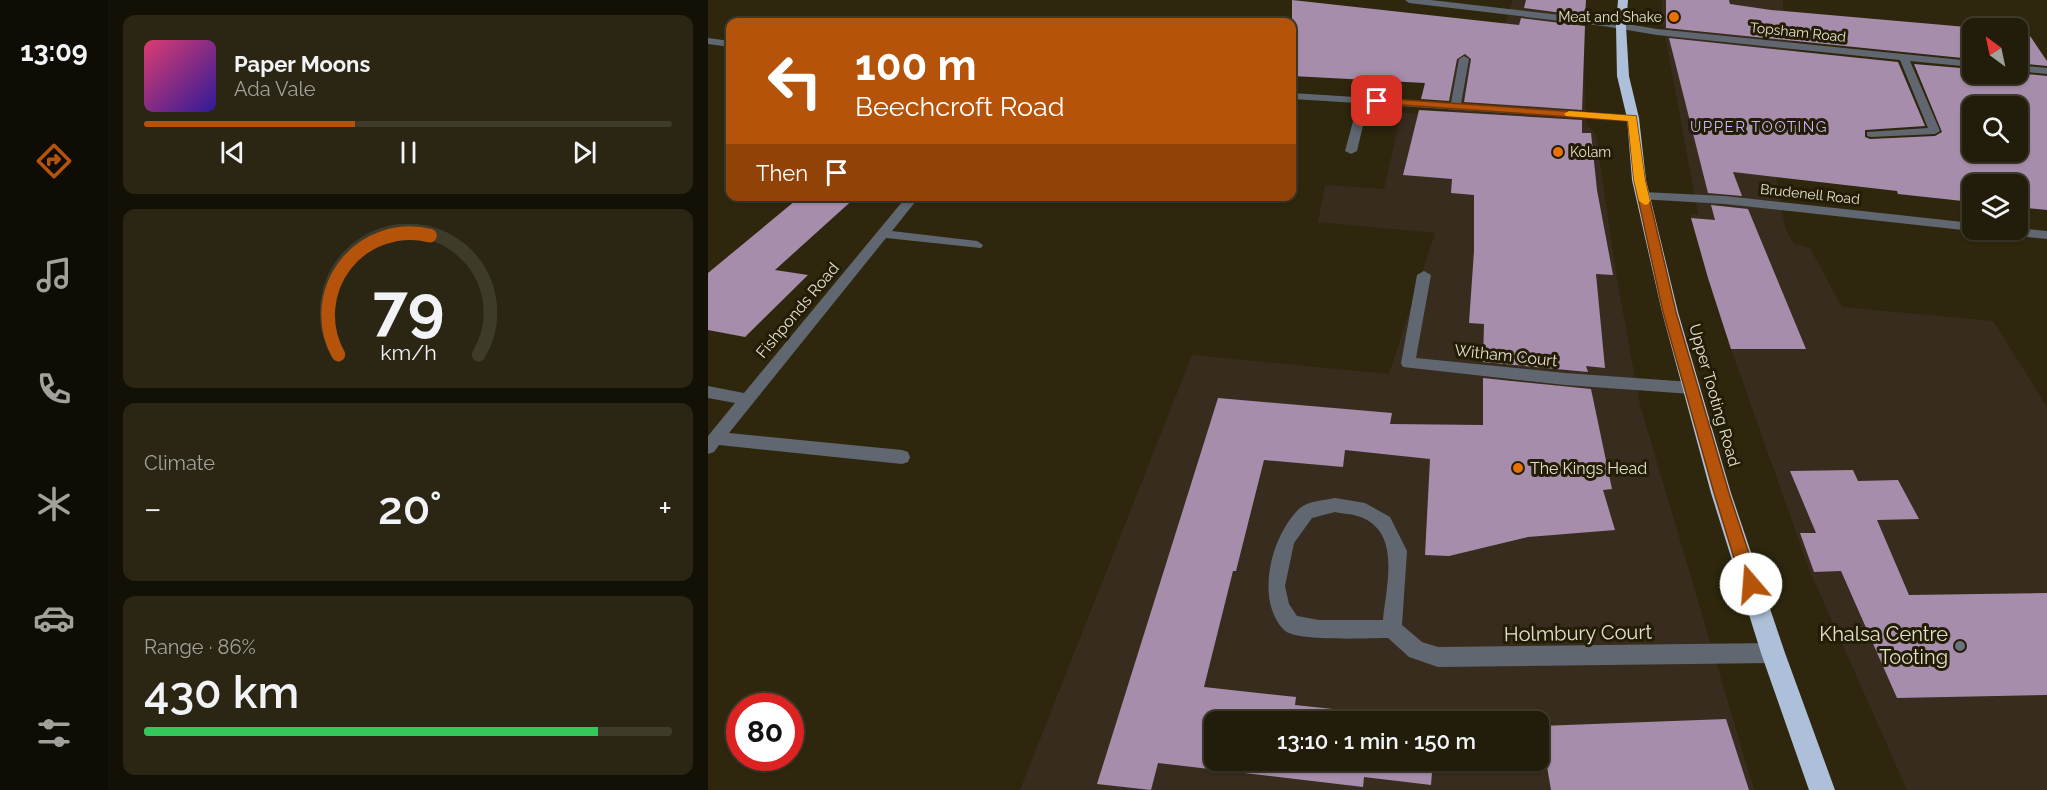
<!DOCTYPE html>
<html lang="en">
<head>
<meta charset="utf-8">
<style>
  :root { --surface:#221d0a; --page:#2a2613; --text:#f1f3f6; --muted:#a2a29c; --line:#3f3b2b; --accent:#b45309 }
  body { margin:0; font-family:Raleway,sans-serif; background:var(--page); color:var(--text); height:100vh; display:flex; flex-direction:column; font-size:22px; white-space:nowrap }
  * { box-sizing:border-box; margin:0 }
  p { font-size:20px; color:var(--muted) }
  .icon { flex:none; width:33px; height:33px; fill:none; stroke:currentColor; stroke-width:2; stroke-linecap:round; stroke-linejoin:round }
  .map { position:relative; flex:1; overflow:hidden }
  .side { display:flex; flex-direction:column; gap:15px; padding:15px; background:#131006; width:600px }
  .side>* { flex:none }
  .guide { position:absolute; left:18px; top:18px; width:570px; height:183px; border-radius:12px; box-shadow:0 2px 4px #0004,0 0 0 2px var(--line); background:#b45309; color:#fff; overflow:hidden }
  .needle { width:39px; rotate:327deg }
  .fabs { position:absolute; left:1254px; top:18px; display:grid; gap:12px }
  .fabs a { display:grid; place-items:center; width:66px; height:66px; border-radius:12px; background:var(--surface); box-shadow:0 2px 4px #0004,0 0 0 2px var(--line); font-size:30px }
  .speed { position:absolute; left:18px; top:693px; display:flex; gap:12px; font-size:30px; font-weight:700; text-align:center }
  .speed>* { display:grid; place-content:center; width:78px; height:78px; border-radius:50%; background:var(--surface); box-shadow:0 2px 4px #0004,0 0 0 2px var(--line); line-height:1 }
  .speed .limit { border:9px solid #d22; background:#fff; color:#111 }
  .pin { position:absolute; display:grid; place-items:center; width:51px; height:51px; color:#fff; margin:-26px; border-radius:12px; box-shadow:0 3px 9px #0006 }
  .me { position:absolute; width:66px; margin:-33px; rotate:342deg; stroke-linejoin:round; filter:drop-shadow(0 0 4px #0008) }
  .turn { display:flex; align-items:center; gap:21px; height:126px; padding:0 30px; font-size:27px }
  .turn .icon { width:78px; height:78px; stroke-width:2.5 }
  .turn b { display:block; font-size:42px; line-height:51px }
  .then { display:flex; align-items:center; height:57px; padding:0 30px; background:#0003; gap:12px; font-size:22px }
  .big { font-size:45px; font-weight:600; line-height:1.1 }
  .side .card { flex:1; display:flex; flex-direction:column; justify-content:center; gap:9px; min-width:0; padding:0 21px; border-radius:12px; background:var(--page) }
  .side .dial { align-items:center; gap:0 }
  .dial svg { height:156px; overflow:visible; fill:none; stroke:var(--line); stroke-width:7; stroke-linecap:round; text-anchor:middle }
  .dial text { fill:var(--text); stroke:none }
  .song { display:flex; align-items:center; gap:18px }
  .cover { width:72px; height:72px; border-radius:9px; background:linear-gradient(135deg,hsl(340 70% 55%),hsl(250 70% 35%)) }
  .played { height:6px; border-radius:3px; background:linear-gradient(90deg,var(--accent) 40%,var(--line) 40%) }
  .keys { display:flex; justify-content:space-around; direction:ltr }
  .heat { display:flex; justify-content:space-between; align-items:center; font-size:33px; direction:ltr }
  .charge { height:9px; border-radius:4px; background:linear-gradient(90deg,#34c759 86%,var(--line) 0) }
  .trip { position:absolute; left:496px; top:711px; width:345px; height:60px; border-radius:12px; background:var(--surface); box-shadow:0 2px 4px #0004,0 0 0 2px var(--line); font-weight:600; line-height:60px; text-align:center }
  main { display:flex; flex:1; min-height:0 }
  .dock { display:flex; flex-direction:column; width:108px; justify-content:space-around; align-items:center; background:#0e0c04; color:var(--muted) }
  .dock .icon { width:42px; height:42px }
  .dock .active { color:var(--accent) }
  .dock b { font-size:27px; color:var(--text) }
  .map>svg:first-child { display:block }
</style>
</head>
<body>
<main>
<nav class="dock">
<b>13:09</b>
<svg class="icon active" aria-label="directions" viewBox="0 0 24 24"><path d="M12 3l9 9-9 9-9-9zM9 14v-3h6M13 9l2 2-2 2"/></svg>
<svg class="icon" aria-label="music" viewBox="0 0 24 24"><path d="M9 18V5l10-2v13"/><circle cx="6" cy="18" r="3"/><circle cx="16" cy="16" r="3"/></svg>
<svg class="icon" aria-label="phone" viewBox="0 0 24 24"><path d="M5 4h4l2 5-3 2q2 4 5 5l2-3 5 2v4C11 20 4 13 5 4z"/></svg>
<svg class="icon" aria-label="climate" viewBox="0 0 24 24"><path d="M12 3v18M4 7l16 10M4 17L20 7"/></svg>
<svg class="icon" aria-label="car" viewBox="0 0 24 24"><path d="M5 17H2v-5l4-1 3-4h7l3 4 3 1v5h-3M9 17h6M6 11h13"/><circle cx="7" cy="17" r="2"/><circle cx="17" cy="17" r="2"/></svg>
<svg class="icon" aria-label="filters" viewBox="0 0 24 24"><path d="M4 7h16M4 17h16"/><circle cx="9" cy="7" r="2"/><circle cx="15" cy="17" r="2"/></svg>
</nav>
<section class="side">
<div class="card">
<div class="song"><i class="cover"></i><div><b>Paper Moons</b><p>Ada Vale</p></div></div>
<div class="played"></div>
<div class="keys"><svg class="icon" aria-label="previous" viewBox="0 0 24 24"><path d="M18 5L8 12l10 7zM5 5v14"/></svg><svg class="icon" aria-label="pause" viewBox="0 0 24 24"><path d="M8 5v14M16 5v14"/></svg><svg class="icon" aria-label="next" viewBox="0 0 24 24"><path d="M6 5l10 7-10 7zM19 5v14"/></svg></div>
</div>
<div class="card dial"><svg viewBox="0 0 100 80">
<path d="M14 69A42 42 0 1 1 86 69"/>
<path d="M14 69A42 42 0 0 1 61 8" stroke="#b45309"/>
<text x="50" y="56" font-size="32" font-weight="700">79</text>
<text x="50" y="72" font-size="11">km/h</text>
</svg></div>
<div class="card"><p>Climate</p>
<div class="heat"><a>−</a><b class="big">20°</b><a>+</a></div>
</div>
<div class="card"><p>Range · 86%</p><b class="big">430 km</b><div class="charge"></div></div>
</section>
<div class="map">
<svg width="1339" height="790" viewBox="0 0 1339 790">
  <rect width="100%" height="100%" fill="#2e270e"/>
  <!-- commercial -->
  <g fill="#382c1e" fill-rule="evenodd">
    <path d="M805,0H877L870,32L875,35L878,124L888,134L908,274L932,405L1046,790H312L484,355L681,374L727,233L610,222L617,185L676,189L693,113L739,115L748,53L797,24ZM507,722H831V760H507Z"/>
    <polygon points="954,0 1075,0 1075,7 1091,65 1196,77 1216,124 1137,114 1158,187 1068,177 1077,228 1086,244 1102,248 1134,307 1285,321 1339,407 1339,790 1199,790 1101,569 1014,323 983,218 983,214 990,214 954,19"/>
  </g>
  <!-- building -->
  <g fill="#a68dab" fill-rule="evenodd">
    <polygon points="584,0 811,25 813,18 877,26 874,110 756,102 763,59 757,54 749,59 741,101 713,99 717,83 584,76"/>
    <polygon points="818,0 878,0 877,16 816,8"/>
    <polygon points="958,0 1021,0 1022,4 1063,10 1270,28 1264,28 1264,59 958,28"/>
    <polygon points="1310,32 1320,33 1339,61 1339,66 1310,63"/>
    <path d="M961,38L1190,62L1217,126L1157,130V137L1162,139L1227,136L1234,132L1206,64L1264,69V74L1310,73L1339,76V210L1310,207V184H1264V202L1190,194L1189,191L1025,172L1034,196L1000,193ZM1264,106H1310V152H1264Z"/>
    <polygon points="711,110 874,120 874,133 883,133 889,190 905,275 888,274 897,368 878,366 880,372 775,362 776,324 761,323 766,251 766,195 743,193 744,179 695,175"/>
    <polygon points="93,196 149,196 67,270 100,275 37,337 0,330 0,273"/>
    <polygon points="1003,205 1040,209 1098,349 1023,349 1000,278 983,218 1007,220"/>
    <polygon points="775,378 883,389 904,489 895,490 907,530 820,537 741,556 717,555 722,459 637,450 635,467 556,460 528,571 525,571 496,687 588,697 587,705 728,720 507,722 507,760 725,760 723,785 656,777 655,787 450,763 443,790 389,784 510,398 684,413 682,424 775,425"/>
    <polygon points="1145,470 1150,481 1190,480 1211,519 1169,520 1201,595 1339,593 1339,695 1189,698 1133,571 1106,572 1092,533 1108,533 1082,471"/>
    <polygon points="1018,719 1041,790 843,790 832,726"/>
  </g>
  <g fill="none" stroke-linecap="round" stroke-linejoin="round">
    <!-- minor -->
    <g fill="#606771" fill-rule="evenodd">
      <polygon points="697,0 723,0 895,20 949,29 1264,61 1264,67 1202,61 1232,131 1227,134 1163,137 1159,136 1159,132 1220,128 1192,60 949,35 895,26 701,3"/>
      <polygon points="0,38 22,41 22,47 0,44"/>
      <polygon points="756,56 761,59 753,104 925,115 930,118 925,121 660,104 649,151 643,154 637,151 650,103 584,99 584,93 743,103 751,59"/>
      <polygon points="1310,65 1339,68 1339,74 1310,71"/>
      <polygon points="935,192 1017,196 1264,223 1264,230 1269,230 1264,231 1017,204 931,199 929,196"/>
      <polygon points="199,196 212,196 184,231 269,241 275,245 273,248 178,238 21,433 194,450 200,452 202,457 200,462 194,464 11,445 6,452 0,454 0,436 27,403 0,398 0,386 36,393"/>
      <polygon points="1310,228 1339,231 1339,239 1291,234 1285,230"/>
      <polygon points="716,271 723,275 708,358 857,373 983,382 988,384 990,388 988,392 983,394 857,385 695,367 693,363 709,275"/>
      <path d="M627,498L657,503L682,517L699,551L694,625L714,642L730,647L1065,643L1072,646L1075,653L1072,660L1065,663L730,667L701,657L680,638C661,638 588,642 576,630C546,599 564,534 592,508C600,501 617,500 627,498ZM627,512C636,514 647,514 655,518C693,535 678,586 675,620H611L589,616L581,604L577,586L586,543L604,518Z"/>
    </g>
    <!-- highway -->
    <polygon fill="#aec0d9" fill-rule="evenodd" points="910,0 920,0 918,26 921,76 931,118 938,180 970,312 1023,493 1077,653 1127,790 1101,790 1053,653 1003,493 954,312 924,180 919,118 909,76 908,26"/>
  </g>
  <!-- route -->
  <polygon fill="#b45309" stroke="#753606" stroke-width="1.5" points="669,98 928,116 937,180 968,312 1021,493 1051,584 1048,590 1043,592 1037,590 1034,584 1006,493 955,312 926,180 920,121 665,103 664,101"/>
  <!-- slow -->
  <polygon fill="#f59e0b" points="861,111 928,116 937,180 942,201 940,204 937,205 931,201 926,180 920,121 858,116 856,114"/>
  <!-- markers -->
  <g fill="#e8710a" stroke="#241d05" stroke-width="2">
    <circle cx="966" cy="17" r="6"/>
    <circle cx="850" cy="152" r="6"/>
    <circle cx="810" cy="468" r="6"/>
  </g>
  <circle fill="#6b7280" stroke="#241d05" stroke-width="2" cx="1252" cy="646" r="6"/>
  <g text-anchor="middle" stroke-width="6" stroke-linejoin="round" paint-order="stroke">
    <!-- far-poi labels -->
    <g font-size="14" fill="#e3dfd0" stroke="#241d05" text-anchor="end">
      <text x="954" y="22">Meat and Shake</text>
      <text x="862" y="157" text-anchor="start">Kolam</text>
    </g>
    <!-- far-street labels -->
    <g font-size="14" fill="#e3dfd0" stroke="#241d05">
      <text transform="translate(1090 32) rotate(6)" y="5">Topsham Road</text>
      <text transform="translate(1102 194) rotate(6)" y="5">Brudenell Road</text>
    </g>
    <!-- far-neighbourhood labels -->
    <g font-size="15" letter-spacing="1.5" fill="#c7b6fd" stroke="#241d05">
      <text x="1051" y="132">UPPER TOOTING</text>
    </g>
    <!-- street labels -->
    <g font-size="16" fill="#e3dfd0" stroke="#241d05">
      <text transform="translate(89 310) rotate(-50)" y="6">Fishponds Road</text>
      <text transform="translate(798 355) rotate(6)" y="6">Witham Court</text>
      <text transform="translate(1007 395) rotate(74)" y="6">Upper Tooting Road</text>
    </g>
    <!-- poi labels -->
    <g font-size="16" fill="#e3dfd0" stroke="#241d05" text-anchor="start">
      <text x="822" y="474">The Kings Head</text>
    </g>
    <!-- near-street labels -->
    <g font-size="20" fill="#e3dfd0" stroke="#241d05">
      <text transform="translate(870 633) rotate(-1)" y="7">Holmbury Court</text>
    </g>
    <!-- near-poi labels -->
    <g font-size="20" fill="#e3dfd0" stroke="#241d05" text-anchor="end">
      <text x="1240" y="641">Khalsa Centre<tspan x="1240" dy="23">Tooting</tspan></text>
    </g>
  </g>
</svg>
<div class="fabs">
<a><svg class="needle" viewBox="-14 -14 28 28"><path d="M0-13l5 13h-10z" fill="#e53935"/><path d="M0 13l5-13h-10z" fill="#a2a29c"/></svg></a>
<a><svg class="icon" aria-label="search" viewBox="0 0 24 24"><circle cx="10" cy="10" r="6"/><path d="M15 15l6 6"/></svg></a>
<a><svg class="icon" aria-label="layers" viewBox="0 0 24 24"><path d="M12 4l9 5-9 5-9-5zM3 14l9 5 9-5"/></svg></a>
</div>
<div class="speed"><div class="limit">80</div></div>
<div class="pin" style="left:669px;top:101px;background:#d93025"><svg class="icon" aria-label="arrive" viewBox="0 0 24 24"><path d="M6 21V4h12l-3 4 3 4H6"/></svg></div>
<svg class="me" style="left:1043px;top:584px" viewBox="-20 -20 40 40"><circle r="19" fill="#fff"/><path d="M0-13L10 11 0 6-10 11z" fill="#b45309"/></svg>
<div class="trip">13:10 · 1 min · 150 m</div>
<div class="guide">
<div class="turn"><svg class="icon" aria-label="left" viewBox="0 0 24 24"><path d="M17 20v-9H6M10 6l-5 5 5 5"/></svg><div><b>100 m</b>Beechcroft Road</div></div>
<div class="then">Then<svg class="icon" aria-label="arrive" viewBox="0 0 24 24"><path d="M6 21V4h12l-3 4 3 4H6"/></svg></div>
</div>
</div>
</main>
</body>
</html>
